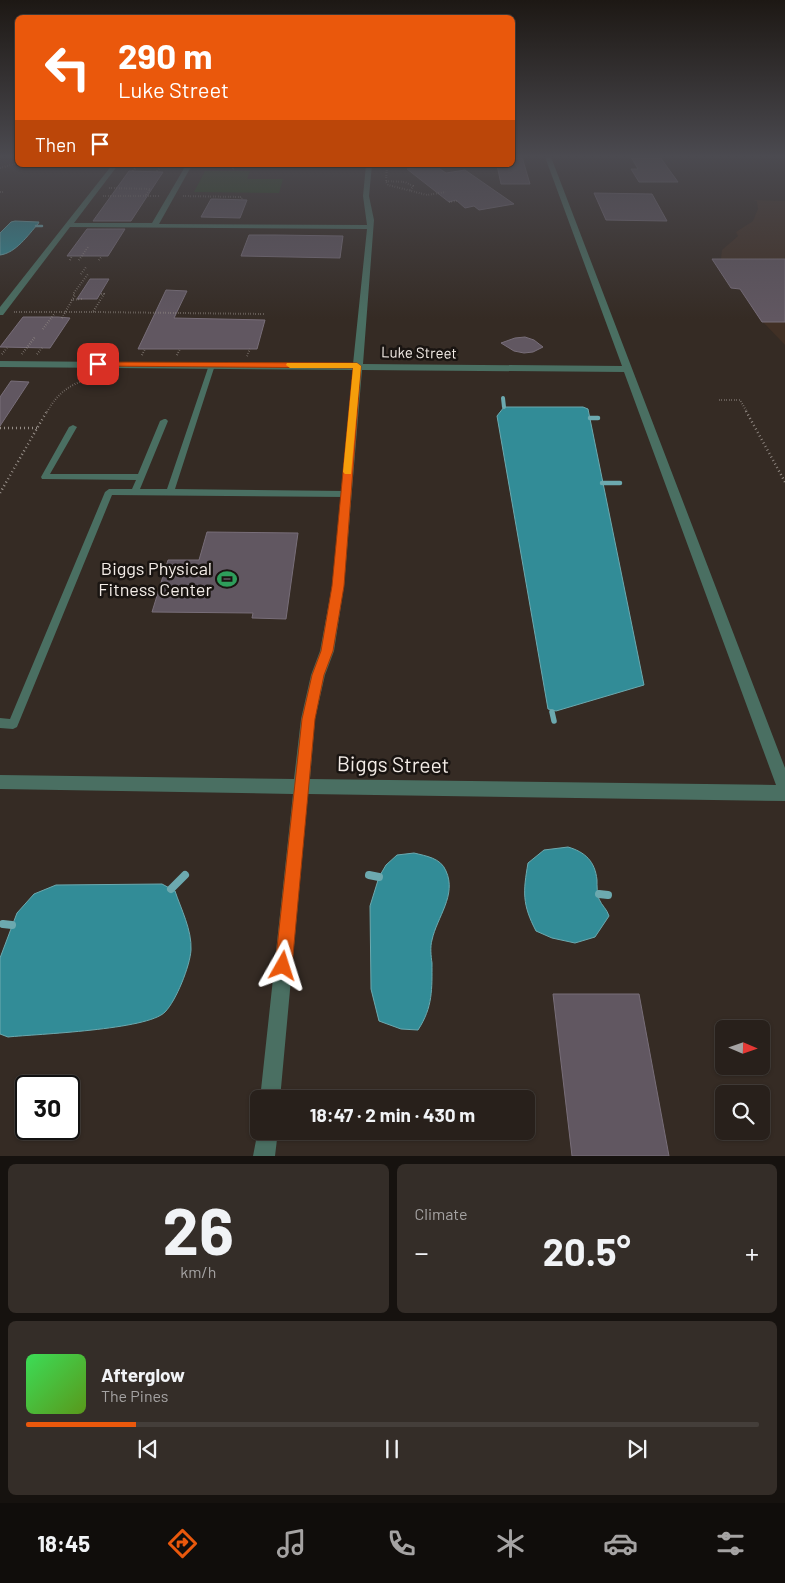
<!DOCTYPE html>
<html lang="en">
<head>
<meta charset="utf-8">
<style>
  :root { --surface:#28201b; --page:#342d28; --text:#f1f3f6; --muted:#a5a3a3; --line:#443e3a; --accent:#ea580c }
  body { margin:0; font-family:Barlow,sans-serif; background:var(--page); color:var(--text); height:100vh; display:flex; flex-direction:column; font-size:19px; white-space:nowrap }
  * { box-sizing:border-box; margin:0 }
  p { font-size:16px; color:var(--muted) }
  .icon { flex:none; width:28px; height:28px; fill:none; stroke:currentColor; stroke-width:2; stroke-linecap:round; stroke-linejoin:round }
  .map { position:relative; height:1156px; overflow:hidden }
  .panel { display:flex; flex-direction:column; gap:8px; padding:8px; background:#16120f; flex:1 }
  .panel>* { flex:none }
  .hud { position:absolute; left:15px; top:15px; width:500px; height:152px; border-radius:8px; box-shadow:0 1px 4px #0004,0 0 0 1px var(--line); background:#ea580c; color:#fff; overflow:hidden }
  .needle { width:32px; rotate:92deg }
  .controls { position:absolute; left:715px; top:1020px; display:grid; gap:10px }
  .controls a { display:grid; place-items:center; width:55px; height:55px; border-radius:8px; background:var(--surface); box-shadow:0 1px 4px #0004,0 0 0 1px var(--line); font-size:25px }
  .speed { position:absolute; left:15px; top:1075px; display:flex; gap:10px; font-size:25px; font-weight:700; text-align:center }
  .speed>* { display:grid; place-content:center; width:65px; height:65px; border-radius:50%; background:var(--surface); box-shadow:0 1px 4px #0004,0 0 0 1px var(--line); line-height:1 }
  .speed .limit { border:2px solid #111; border-radius:8px; background:#fff; color:#111 }
  .pin { position:absolute; display:grid; place-items:center; width:42px; height:42px; color:#fff; margin:-21px; border-radius:10px; box-shadow:0 2px 8px #0006 }
  .me { position:absolute; width:55px; margin:-28px; rotate:6deg; stroke-linejoin:round; filter:drop-shadow(0 0 4px #0008) }
  .turn { display:flex; align-items:center; gap:18px; height:105px; padding:0 20px; font-size:22px }
  .turn .icon { width:65px; height:65px; stroke-width:2.5 }
  .turn b { display:block; font-size:35px; line-height:42px }
  .then { display:flex; align-items:center; height:48px; padding:0 20px; background:#0003; gap:10px; font-size:19px }
  .big { font-size:38px; font-weight:700; line-height:1.1 }
  .panel .card { flex:1; display:flex; flex-direction:column; justify-content:center; gap:8px; min-width:0; padding:0 18px; border-radius:8px; background:var(--page) }
  .panel .dial { align-items:center; gap:0 }
  .dial b { font-size:65px; line-height:1 }
  .song { display:flex; align-items:center; gap:15px }
  .cover { width:60px; height:60px; border-radius:8px; background:linear-gradient(135deg,hsl(130 70% 55%),hsl(90 70% 35%)) }
  .played { height:5px; border-radius:2px; background:linear-gradient(90deg,var(--accent) 15%,var(--line) 15%) }
  .keys { display:flex; justify-content:space-around; direction:ltr }
  .heat { display:flex; justify-content:space-between; align-items:center; font-size:28px; direction:ltr }
  .panel .tiles { flex:1; display:grid; gap:8px; grid-template-columns:1fr 1fr }
  .card:last-child { grid-column:span 2 }
  .trip { position:absolute; left:250px; top:1090px; width:285px; height:50px; border-radius:8px; background:var(--surface); box-shadow:0 1px 4px #0004,0 0 0 1px var(--line); font-weight:700; line-height:50px; text-align:center }
  .dock { display:flex; height:80px; justify-content:space-around; align-items:center; background:#100d0b; color:var(--muted) }
  .dock .icon { width:35px; height:35px }
  .dock .on { color:var(--accent) }
  .dock b { font-size:22px; color:var(--text) }
  .map>svg:first-child { display:block }
</style>
</head>
<body>
<div class="map">
<svg width="785" height="1156" viewBox="0 0 785 1156">
  <rect width="100%" height="100%" fill="#352b24"/>
  <!-- built -->
  <g fill="#413025">
    <polygon points="753,200 785,201 785,259 721,259 722,250 738,236 736,232 753,221 758,209 757,201"/>
    <polygon points="763,322 785,322 785,345"/>
  </g>
  <!-- green -->
  <polygon fill="#27461b" points="205,171 250,171 247,179 283,179 279,193 194,192"/>
  <!-- water -->
  <g fill="#328c97" stroke="#6ca9af">
    <path d="M15,221L39,222L38,224C28,235 16,253 0,255V233L11,222Z"/>
    <polygon points="504,407 583,407 588,409 644,685 556,711 548,709 497,416"/>
    <path d="M568,847C585,852 595,861 597,880C597,886 597,894 599,899C602,906 607,909 609,916L595,937L575,943L552,938L536,931C522,904 523,892 528,863L544,850Z"/>
    <path d="M414,853C426,856 441,858 446,871C457,895 437,917 432,940C430,947 431,956 432,963C432,989 433,1007 418,1030L401,1029L379,1021L371,989L370,906L379,877L386,865L397,855Z"/>
    <path d="M162,884L175,891C181,909 192,930 191,950C190,966 176,1001 165,1012C148,1030 37,1034 8,1037L0,1034V958L17,913L34,894L56,885Z"/>
  </g>
  <g fill="none" stroke-linecap="round" stroke-linejoin="round">
    <!-- stream-far4 -->
    <polyline stroke="#6ca9af" stroke-width="2.5" points="36,226 42,226"/>
    <!-- stream-far3 -->
    <polyline stroke="#6ca9af" stroke-width="4" points="503,398 504,407"/>
    <!-- stream-far2 -->
    <g stroke="#6ca9af" stroke-width="4.5">
      <polyline points="590,418 598,418"/>
      <polyline points="602,483 620,483"/>
    </g>
    <!-- stream-far1 -->
    <polyline stroke="#6ca9af" stroke-width="5.5" points="552,712 554,721"/>
    <!-- stream -->
    <g stroke="#6ca9af" stroke-width="8">
      <polyline points="369,875 379,877"/>
      <polyline points="171,889 185,875"/>
      <polyline points="599,894 608,895"/>
      <polyline points="3,924 12,925"/>
    </g>
  </g>
  <!-- building -->
  <g fill="#615761" stroke="#786e79">
    <polygon points="512,157 522,157 530,184 501,184 497,165 512,165"/>
    <polygon points="631,157 660,157 678,182 639,182 631,169 638,169"/>
    <polygon points="434,165 446,173 465,170 514,204 479,210 474,206 465,208 456,200 449,202 407,169"/>
    <polygon points="129,171 163,172 131,221 93,221"/>
    <polygon points="594,193 652,194 667,221 606,220"/>
    <polygon points="211,199 215,199 247,200 240,218 201,217"/>
    <polygon points="87,229 125,229 108,256 67,256"/>
    <polygon points="249,235 276,235 343,236 340,258 241,256"/>
    <polygon points="712,259 785,259 785,322 762,322 740,289 731,288"/>
    <polygon points="90,279 109,279 97,299 77,299"/>
    <polygon points="166,290 187,291 174,318 265,320 257,349 138,349"/>
    <polygon points="23,317 58,317 70,318 50,348 0,347"/>
    <polygon points="525,337 534,340 543,347 533,352 524,353 514,351 501,343 515,338"/>
    <polygon points="11,381 29,382 0,426 0,397"/>
    <polygon points="207,532 298,533 286,619 252,618 253,613 152,612 168,560 199,560"/>
    <polygon points="553,994 639,994 669,1156 572,1156"/>
  </g>
  <g fill="none" stroke-linecap="round" stroke-linejoin="round">
    <!-- path-far1 -->
    <g stroke="#968e88" stroke-width="2" stroke-dasharray="0.5 2" stroke-linecap="butt">
      <polyline points="387,165 386,182 388,185 427,195 446,192"/>
      <polyline points="418,165 420,167"/>
      <polyline points="0,168 18,163"/>
      <polyline points="233,169 235,165"/>
      <polyline points="133,171 135,168"/>
      <polyline points="157,171 159,169"/>
      <polyline points="386,181 405,182 413,186 410,191"/>
      <polyline points="109,188 150,189 145,196"/>
      <polyline points="0,192 3,192"/>
      <polyline points="103,196 159,196"/>
      <polyline points="183,196 242,197 241,200"/>
      <polyline points="449,202 457,201"/>
      <polyline points="70,260 72,256"/>
      <polyline points="79,260 88,247"/>
      <polyline points="99,260 102,256"/>
      <polyline points="81,274 86,267"/>
      <polyline points="71,300 82,299"/>
      <polyline points="14,312 93,312 104,294 101,294"/>
      <polyline points="93,312 265,314"/>
      <polyline points="62,318 75,295 73,294 88,274"/>
      <polyline points="43,329 55,313"/>
      <polyline points="2,354 7,348"/>
      <polyline points="22,354 35,337"/>
      <polyline points="37,354 42,348"/>
      <polyline points="142,355 145,349"/>
      <polyline points="177,355 180,349"/>
      <polyline points="247,356 250,349"/>
      <polyline points="719,400 740,400 747,412"/>
      <path d="M47,412C59,391 69,386 91,377"/>
    </g>
    <!-- path -->
    <g stroke="#968e88" stroke-width="2.5" stroke-dasharray="1 3" stroke-linecap="butt">
      <polyline points="746,411 785,482"/>
      <polyline points="0,428 37,428"/>
      <polyline points="0,493 47,411"/>
    </g>
    <!-- lane -->
    <polygon fill="#4a6f62" fill-rule="evenodd" points="212,363 215,365 175,489 346,491 350,494 346,497 112,495 17,727 13,729 0,728 0,718 10,719 105,492 109,489 132,489 136,480 42,479 41,477 69,427 73,425 77,427 50,474 138,474 160,421 164,419 166,419 168,421 140,489 167,489 209,365"/>
    <!-- street -->
    <g fill="#4a6f62" fill-rule="evenodd">
      <path d="M545,157H551L785,768V801L308,794L280,1099H260L293,794L0,789V775L294,779L301,719L311,675L320,651L332,586L353,370L0,367V361L353,364L367,229L70,227L3,315H0V307L112,165H118L74,223H152L186,165H192L159,224L367,225L363,196L366,165H372L369,196L374,220L363,364L622,366ZM362,370L624,372L776,785L310,779L315,719L325,675L334,651L344,586Z"/>
      <polygon points="259,1125 259,1131 278,1131 275,1156 253,1156"/>
    </g>
  </g>
  <!-- sky -->
  <linearGradient id="sky" x2="0" y2="1"><stop stop-color="#1d1814"/><stop offset="0.49" stop-color="#4b4a50"/><stop offset="1" stop-color="#4b4a50" stop-opacity="0"/></linearGradient>
  <rect width="785" height="319" fill="url(#sky)"/>
  <!-- route -->
  <polygon fill="#ea580c" stroke="#983908" points="98,362 357,363 361,366 344,586 333,651 324,675 315,719 292,966 289,972 283,975 277,972 275,966 302,719 312,675 321,651 332,586 353,368 95,366 93,364"/>
  <!-- slow -->
  <polygon fill="#f59e0b" points="287,363 357,363 361,366 351,474 345,474 343,472 353,368 290,368 286,365"/>
  <!-- icons -->
  <defs>
    <symbol id="stadium-bare" viewBox="-9 -9 18 18"><path d="M0-5a6.5 5 0 1 0 0 10a6.5 5 0 1 0 0-10ZM-3.5-1.8h7v3.6h-7Z" fill="#2e9e5b" stroke="#191411" stroke-width="2.5" paint-order="stroke"/></symbol>
  </defs>
  <g fill-rule="evenodd">
    <use href="#stadium-bare" x="213" y="565" width="28" height="28"/>
  </g>
  <g text-anchor="middle" stroke-width="5" stroke-linejoin="round" paint-order="stroke">
    <!-- far-street labels -->
    <g font-size="15" fill="#f3ece7" stroke="#191411">
      <text transform="translate(419 353) rotate(1)" y="5">Luke Street</text>
    </g>
    <!-- poi labels -->
    <g font-size="18" fill="#f3ece7" stroke="#191411" text-anchor="end">
      <text x="212" y="575">Biggs Physical<tspan x="212" dy="21">Fitness Center</tspan></text>
    </g>
    <!-- near-street labels -->
    <g font-size="21" fill="#f3ece7" stroke="#191411">
      <text transform="translate(393 765) rotate(1)" y="7">Biggs Street</text>
    </g>
  </g>
</svg>
<div class="controls">
<a><svg class="needle" viewBox="-14 -14 28 28"><path d="M0-13l5 13h-10z" fill="#e53935"/><path d="M0 13l5-13h-10z" fill="#a5a3a3"/></svg></a>
<a><svg class="icon" aria-label="search" viewBox="0 0 24 24"><circle cx="10" cy="10" r="6"/><path d="M15 15l6 6"/></svg></a>
</div>
<div class="speed"><div class="limit">30</div></div>
<div class="pin" style="left:98px;top:364px;background:#d93025"><svg class="icon" aria-label="arrive" viewBox="0 0 24 24"><path d="M6 21V4h12l-3 4 3 4H6"/></svg></div>
<svg class="me" style="left:283px;top:966px" viewBox="-20 -20 40 40"><path d="M0-17L14 15 0 8-14 15z" fill="#ea580c" stroke="#fff" stroke-width="4"/></svg>
<div class="trip">18:47 · 2 min · 430 m</div>
<div class="hud">
<div class="turn"><svg class="icon" aria-label="left" viewBox="0 0 24 24"><path d="M17 20v-9H6M10 6l-5 5 5 5"/></svg><div><b>290 m</b>Luke Street</div></div>
<div class="then">Then<svg class="icon" aria-label="arrive" viewBox="0 0 24 24"><path d="M6 21V4h12l-3 4 3 4H6"/></svg></div>
</div>
</div>
<section class="panel">
<div class="tiles">
<div class="card dial"><b>26</b><p>km/h</p></div>
<div class="card"><p>Climate</p>
<div class="heat"><a>−</a><b class="big">20.5°</b><a>+</a></div>
</div>
<div class="card">
<div class="song"><i class="cover"></i><div><b>Afterglow</b><p>The Pines</p></div></div>
<div class="played"></div>
<div class="keys"><svg class="icon" aria-label="previous" viewBox="0 0 24 24"><path d="M18 5L8 12l10 7zM5 5v14"/></svg><svg class="icon" aria-label="pause" viewBox="0 0 24 24"><path d="M8 5v14M16 5v14"/></svg><svg class="icon" aria-label="next" viewBox="0 0 24 24"><path d="M6 5l10 7-10 7zM19 5v14"/></svg></div>
</div>
</div>
</section>
<nav class="dock">
<b>18:45</b>
<svg class="icon on" aria-label="directions" viewBox="0 0 24 24"><path d="M12 3l9 9-9 9-9-9zM9 14v-3h6M13 9l2 2-2 2"/></svg>
<svg class="icon" aria-label="music" viewBox="0 0 24 24"><path d="M9 18V5l10-2v13"/><circle cx="6" cy="18" r="3"/><circle cx="16" cy="16" r="3"/></svg>
<svg class="icon" aria-label="phone" viewBox="0 0 24 24"><path d="M5 4h4l2 5-3 2q2 4 5 5l2-3 5 2v4C11 20 4 13 5 4z"/></svg>
<svg class="icon" aria-label="climate" viewBox="0 0 24 24"><path d="M12 3v18M4 7l16 10M4 17L20 7"/></svg>
<svg class="icon" aria-label="car" viewBox="0 0 24 24"><path d="M5 17H2v-5l4-1 3-4h7l3 4 3 1v5h-3M9 17h6M6 11h13"/><circle cx="7" cy="17" r="2"/><circle cx="17" cy="17" r="2"/></svg>
<svg class="icon" aria-label="filters" viewBox="0 0 24 24"><path d="M4 7h16M4 17h16"/><circle cx="9" cy="7" r="2"/><circle cx="15" cy="17" r="2"/></svg>
</nav>
</body>
</html>
